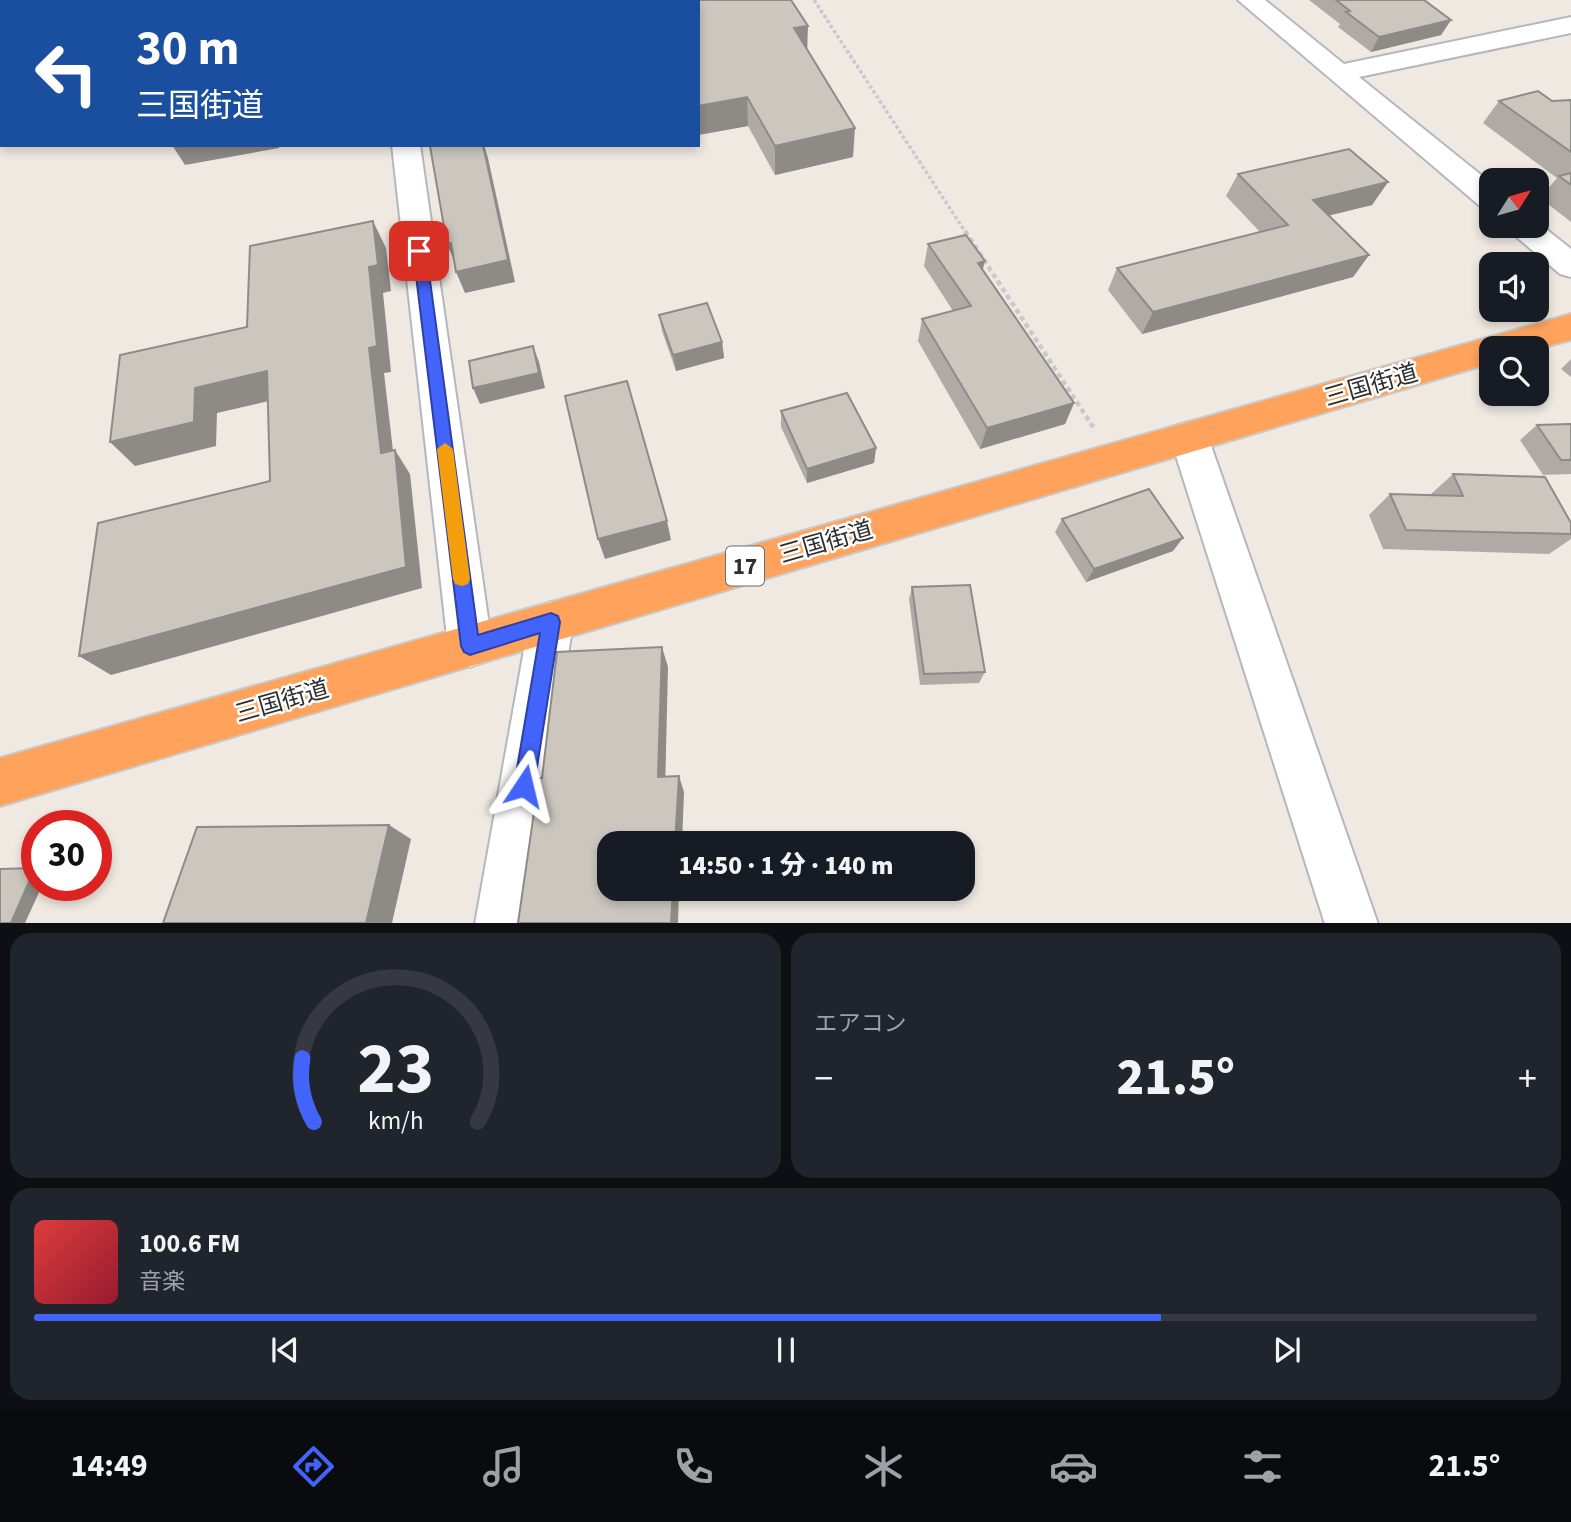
<!DOCTYPE html>
<html lang="ja">
<head>
<meta charset="utf-8">
<style>
  :root { --surface:#171b24; --page:#20242c; --text:#f1f3f6; --muted:#9ea1a6; --line:#363941; --accent:#4264fb }
  body { margin:0; font-family:"Source Sans 3","Noto Sans JP",sans-serif; background:var(--page); color:var(--text); height:100vh; display:flex; flex-direction:column; font-size:26px; white-space:nowrap }
  * { box-sizing:border-box; margin:0 }
  p { font-size:23px; color:var(--muted) }
  .icon { flex:none; width:38px; height:38px; fill:none; stroke:currentColor; stroke-width:2; stroke-linecap:round; stroke-linejoin:round }
  .map { position:relative; height:923px; overflow:hidden }
  .panel { display:flex; flex-direction:column; gap:10px; padding:10px; background:#0d0f14; flex:1 }
  .panel>* { flex:none }
  .guide { position:absolute; left:0px; top:0px; width:700px; height:147px; box-shadow:0 4px 10px #0003; background:#1a4fa0; color:#fff; overflow:hidden }
  .needle { width:46px; rotate:53deg }
  .controls { position:absolute; left:1479px; top:168px; display:grid; gap:14px }
  .controls a { display:grid; place-items:center; width:70px; height:70px; border-radius:14px; background:var(--surface); box-shadow:0 4px 10px #0003; font-size:35px }
  .speed { position:absolute; left:21px; top:810px; display:flex; gap:14px; font-size:35px; font-weight:700; text-align:center }
  .speed>* { display:grid; place-content:center; width:91px; height:91px; border-radius:50%; background:var(--surface); box-shadow:0 4px 10px #0003; line-height:1 }
  .speed .limit { border:10px solid #d22; background:#fff; color:#111 }
  .pin { position:absolute; display:grid; place-items:center; width:60px; height:60px; color:#fff; margin:-30px; border-radius:14px; box-shadow:0 4px 10px #0006 }
  .me { position:absolute; width:77px; margin:-38px; rotate:10deg; stroke-linejoin:round; filter:drop-shadow(0 0 5px #0008) }
  .turn { display:flex; align-items:center; gap:24px; height:147px; padding:0 21px; font-size:32px }
  .turn .icon { width:91px; height:91px; stroke-width:2.5 }
  .turn b { display:block; font-size:49px; line-height:60px }
  .big { font-size:52px; font-weight:800; line-height:1.1 }
  .panel .widget { flex:1; display:flex; flex-direction:column; justify-content:center; gap:10px; min-width:0; padding:0 24px; border-radius:21px; background:var(--page) }
  .panel .dial { align-items:center; gap:0 }
  .dial svg { height:182px; overflow:visible; fill:none; stroke:var(--line); stroke-width:7; stroke-linecap:round; text-anchor:middle }
  .dial text { fill:var(--text); stroke:none }
  .song { display:flex; align-items:center; gap:21px }
  .cover { width:84px; height:84px; border-radius:10px; background:linear-gradient(135deg,hsl(0 70% 55%),hsl(350 70% 35%)) }
  .played { height:7px; border-radius:4px; background:linear-gradient(90deg,var(--accent) 75%,var(--line) 75%) }
  .keys { display:flex; justify-content:space-around; direction:ltr }
  .heat { display:flex; justify-content:space-between; align-items:center; font-size:38px; direction:ltr }
  .panel .tiles { flex:1; display:grid; gap:10px; grid-template-columns:1fr 1fr }
  .widget:last-child { grid-column:span 2 }
  .trip { position:absolute; left:597px; top:831px; width:378px; height:70px; border-radius:21px; background:var(--surface); box-shadow:0 4px 10px #0003; font-weight:800; line-height:70px; text-align:center }
  .tab-bar { display:flex; height:112px; justify-content:space-around; align-items:center; background:#090b0e; color:var(--muted) }
  .tab-bar .icon { width:49px; height:49px }
  .tab-bar .active { color:var(--accent) }
  .tab-bar b { font-size:32px; color:var(--text) }
  .map>svg:first-child { display:block }
</style>
</head>
<body>
<div class="map">
<svg width="1571" height="924" viewBox="0 0 1571 924">
  <rect width="100%" height="100%" fill="#efe9e1"/>
  <g fill="none" stroke-linecap="round" stroke-linejoin="round">
    <defs>
      <g id="minor">
        <polygon points="233,0 268,0 232,2"/>
        <polygon points="373,0 397,0 398,2 374,2"/>
        <polygon points="627,0 660,0 626,2"/>
        <polygon points="1238,0 1265,0 1344,64 1571,17 1571,33 1359,77 1491,183 1491,209 1480,206"/>
        <rect x="0" y="30" width="2" height="16"/>
        <polygon points="392,145 420,145 492,646 486,661 470,667 454,661 448,646"/>
        <polygon points="1536,221 1571,249 1571,277 1560,274 1512,233 1507,226 1536,226"/>
        <polygon points="1189,422 1202,426 1208,437 1378,924 1325,924 1170,437 1176,426"/>
        <polygon points="551,602 566,608 573,622 527,924 475,924 529,622 536,608"/>
      </g>
      <polygon id="highway" points="1571,314 1571,340 1536,349 1491,348 1491,363 0,806 0,758"/>
    </defs>
    <!-- minor casing -->
    <use href="#minor" stroke="#b4b7c1" stroke-width="4"/>
    <!-- highway casing -->
    <use href="#highway" stroke="#c9c9c9" stroke-width="4"/>
    <!-- path-far1 -->
    <polyline stroke="#c9c9c9" stroke-width="3.5" stroke-dasharray="3.5 2.5" stroke-linecap="butt" points="814,0 966,233"/>
    <!-- path -->
    <polyline stroke="#c9c9c9" stroke-width="4.5" stroke-dasharray="5 3.5" stroke-linecap="butt" points="965,231 1095,430"/>
    <!-- minor -->
    <use href="#minor" fill="#fff" fill-rule="evenodd"/>
    <!-- highway -->
    <use href="#highway" fill="#ffa35c" fill-rule="evenodd"/>
  </g>
  <!-- wall -->
  <g fill="#afaba4">
    <polygon points="1309,0 1424,0 1451,20 1441,35 1371,52 1338,27 1340,24"/>
    <polygon points="698,2 807,50 853,157 775,175 748,126 698,135"/>
    <polygon points="1571,100 1571,222 1540,198 1557,178 1483,123 1499,101 1552,101"/>
    <polygon points="1238,174 1388,182 1372,205 1329,215 1369,255 1353,277 1142,334 1108,290 1117,268 1260,232 1226,196"/>
    <polygon points="928,244 983,270 1074,403 1065,424 980,449 918,341 922,319 953,311 924,266"/>
    <polygon points="659,315 722,342 724,358 676,371 662,331"/>
    <polygon points="1571,359 1571,377 1561,369"/>
    <polygon points="781,411 876,448 874,463 807,483 781,427"/>
    <polygon points="1571,424 1571,474 1543,475 1520,440 1537,425"/>
    <polygon points="1453,474 1571,523 1571,539 1549,554 1383,549 1369,515 1390,494 1430,495"/>
    <polygon points="1062,519 1173,551 1086,582 1055,532"/>
    <polygon points="912,587 985,672 979,683 920,685 909,599"/>
  </g>
  <!-- shaded-wall -->
  <g fill="#8e8b86">
    <polygon points="1451,20 1441,35 1371,52 1379,37"/>
    <polygon points="808,26 807,55 794,28"/>
    <polygon points="747,97 748,126 698,135 698,106"/>
    <polygon points="855,128 853,157 775,175 775,146"/>
    <polygon points="172,145 279,145 279,148 185,165"/>
    <polygon points="483,145 484,145 488,158 515,282 465,293 456,272"/>
    <polygon points="1388,182 1372,205 1299,223 1313,200"/>
    <polygon points="373,221 386,248 391,291 383,293 391,372 384,373 396,477 381,453 369,348 369,267"/>
    <polygon points="451,243 456,265 447,244"/>
    <polygon points="1369,255 1353,277 1142,334 1153,312"/>
    <polygon points="985,261 979,284 978,263"/>
    <polygon points="722,342 724,358 676,371 673,355"/>
    <polygon points="533,346 539,362 545,388 480,404 473,388"/>
    <polygon points="267,371 286,397 217,413 216,446 135,466 110,442 195,388"/>
    <polygon points="1074,403 1065,424 980,449 987,428"/>
    <polygon points="876,448 874,463 807,483 807,469"/>
    <polygon points="395,450 410,474 422,588 111,675 79,656"/>
    <polygon points="667,521 671,540 605,559 598,539"/>
    <polygon points="1183,538 1173,551 1086,582 1094,569"/>
    <polygon points="662,647 668,667 665,792 658,777"/>
    <polygon points="679,776 684,792 682,844 675,844"/>
    <polygon points="389,825 411,839 392,923 366,923"/>
    <polygon points="35,868 37,869 37,886 42,886 25,923 11,923"/>
    <polygon points="673,889 679,889 678,923 671,923"/>
  </g>
  <!-- building -->
  <g fill="#cbc7bf" stroke="#8e8b86" stroke-width="2">
    <polygon points="698,0 791,0 808,26 794,28 855,128 775,146 747,97 698,106 698,2 687,2"/>
    <polygon points="1336,0 1424,0 1451,20 1379,37 1346,12 1350,11"/>
    <polygon points="1538,91 1552,101 1571,100 1571,152 1499,101"/>
    <polygon points="434,145 483,145 508,260 456,272 451,243 447,244 430,146"/>
    <polygon points="1349,149 1388,182 1313,200 1369,255 1153,312 1117,268 1288,225 1238,174"/>
    <polygon points="1571,173 1571,185 1559,176"/>
    <polygon points="373,221 378,265 369,267 377,346 369,348 381,453 395,450 406,567 79,656 98,523 270,481 267,371 195,388 194,422 110,442 120,355 247,327 250,246"/>
    <polygon points="966,235 985,261 978,263 1074,403 987,428 922,319 971,306 928,244"/>
    <polygon points="707,303 722,342 673,355 659,315"/>
    <polygon points="533,346 539,373 473,388 469,361"/>
    <polygon points="627,381 667,521 598,539 565,396"/>
    <polygon points="847,393 876,448 807,469 781,411"/>
    <polygon points="1571,424 1571,460 1561,460 1537,425"/>
    <polygon points="1453,474 1545,477 1571,523 1571,534 1406,530 1390,494 1463,496"/>
    <polygon points="1149,489 1183,538 1094,569 1062,519"/>
    <polygon points="970,585 985,672 924,674 912,587"/>
    <polygon points="662,647 658,777 679,776 675,844 609,844 609,889 673,889 671,923 518,923 539,778 542,778 557,652"/>
    <polygon points="389,825 366,923 163,923 197,827"/>
    <polygon points="35,868 11,923 0,923 0,869"/>
  </g>
  <!-- route -->
  <polygon fill="#4264fb" stroke="#2b41a3" stroke-width="2" points="419,246 426,251 478,635 551,613 558,616 560,622 534,786 531,794 524,796 517,794 514,786 540,633 470,655 464,652 461,646 413,251"/>
  <!-- slow -->
  <polygon fill="#f59e0b" points="445,443 453,449 470,579 468,584 462,586 455,584 453,579 437,449"/>
  <g text-anchor="middle" stroke-width="5" stroke-linejoin="round" paint-order="stroke">
    <!-- shield labels -->
    <rect fill="#fff" stroke="#6d6d6d" stroke-width="2" x="726" y="546.5" width="38" height="39" rx="5"/>
    <g font-size="23" font-weight="bold" fill="#2e2e2e">
      <text x="745" y="574">17</text>
    </g>
    <!-- street labels -->
    <g font-size="24" fill="#2e2e2e" stroke="#fff">
      <text transform="translate(1371 385) rotate(-16)" y="8">三国街道</text>
      <text transform="translate(826 542) rotate(-16)" y="8">三国街道</text>
      <text transform="translate(282 701) rotate(-16)" y="8">三国街道</text>
    </g>
  </g>
</svg>
<div class="controls">
<a><svg class="needle" viewBox="-14 -14 28 28"><path d="M0-13l5 13h-10z" fill="#e53935"/><path d="M0 13l5-13h-10z" fill="#9ea1a6"/></svg></a>
<a><svg class="icon" aria-label="sound" viewBox="0 0 24 24"><path d="M4 9h4l5-4v14l-5-4H4zM17 9q2 3 0 6"/></svg></a>
<a><svg class="icon" aria-label="search" viewBox="0 0 24 24"><circle cx="10" cy="10" r="6"/><path d="M15 15l6 6"/></svg></a>
</div>
<div class="speed"><div class="limit">30</div></div>
<div class="pin" style="left:419px;top:251px;background:#d93025"><svg class="icon" aria-label="arrive" viewBox="0 0 24 24"><path d="M6 21V4h12l-3 4 3 4H6"/></svg></div>
<svg class="me" style="left:524px;top:786px" viewBox="-20 -20 40 40"><path d="M0-17L14 15 0 8-14 15z" fill="#4264fb" stroke="#fff" stroke-width="4"/></svg>
<div class="trip">14:50 · 1 分 · 140 m</div>
<div class="guide">
<div class="turn"><svg class="icon" aria-label="left" viewBox="0 0 24 24"><path d="M17 20v-9H6M10 6l-5 5 5 5"/></svg><div><b>30 m</b>三国街道</div></div>
</div>
</div>
<section class="panel">
<div class="tiles">
<div class="widget dial"><svg viewBox="0 0 100 80">
<path d="M14 69A42 42 0 1 1 86 69"/>
<path d="M14 69A42 42 0 0 1 9 41" stroke="#4264fb"/>
<text x="50" y="56" font-size="32" font-weight="700">23</text>
<text x="50" y="72" font-size="11">km/h</text>
</svg></div>
<div class="widget"><p>エアコン</p>
<div class="heat"><a>−</a><b class="big">21.5°</b><a>+</a></div>
</div>
<div class="widget">
<div class="song"><i class="cover"></i><div><b>100.6 FM</b><p>音楽</p></div></div>
<div class="played"></div>
<div class="keys"><svg class="icon" aria-label="previous" viewBox="0 0 24 24"><path d="M18 5L8 12l10 7zM5 5v14"/></svg><svg class="icon" aria-label="pause" viewBox="0 0 24 24"><path d="M8 5v14M16 5v14"/></svg><svg class="icon" aria-label="next" viewBox="0 0 24 24"><path d="M6 5l10 7-10 7zM19 5v14"/></svg></div>
</div>
</div>
</section>
<nav class="tab-bar">
<b>14:49</b>
<svg class="icon active" aria-label="directions" viewBox="0 0 24 24"><path d="M12 3l9 9-9 9-9-9zM9 14v-3h6M13 9l2 2-2 2"/></svg>
<svg class="icon" aria-label="music" viewBox="0 0 24 24"><path d="M9 18V5l10-2v13"/><circle cx="6" cy="18" r="3"/><circle cx="16" cy="16" r="3"/></svg>
<svg class="icon" aria-label="phone" viewBox="0 0 24 24"><path d="M5 4h4l2 5-3 2q2 4 5 5l2-3 5 2v4C11 20 4 13 5 4z"/></svg>
<svg class="icon" aria-label="climate" viewBox="0 0 24 24"><path d="M12 3v18M4 7l16 10M4 17L20 7"/></svg>
<svg class="icon" aria-label="car" viewBox="0 0 24 24"><path d="M5 17H2v-5l4-1 3-4h7l3 4 3 1v5h-3M9 17h6M6 11h13"/><circle cx="7" cy="17" r="2"/><circle cx="17" cy="17" r="2"/></svg>
<svg class="icon" aria-label="filters" viewBox="0 0 24 24"><path d="M4 7h16M4 17h16"/><circle cx="9" cy="7" r="2"/><circle cx="15" cy="17" r="2"/></svg>
<b>21.5°</b>
</nav>
</body>
</html>
